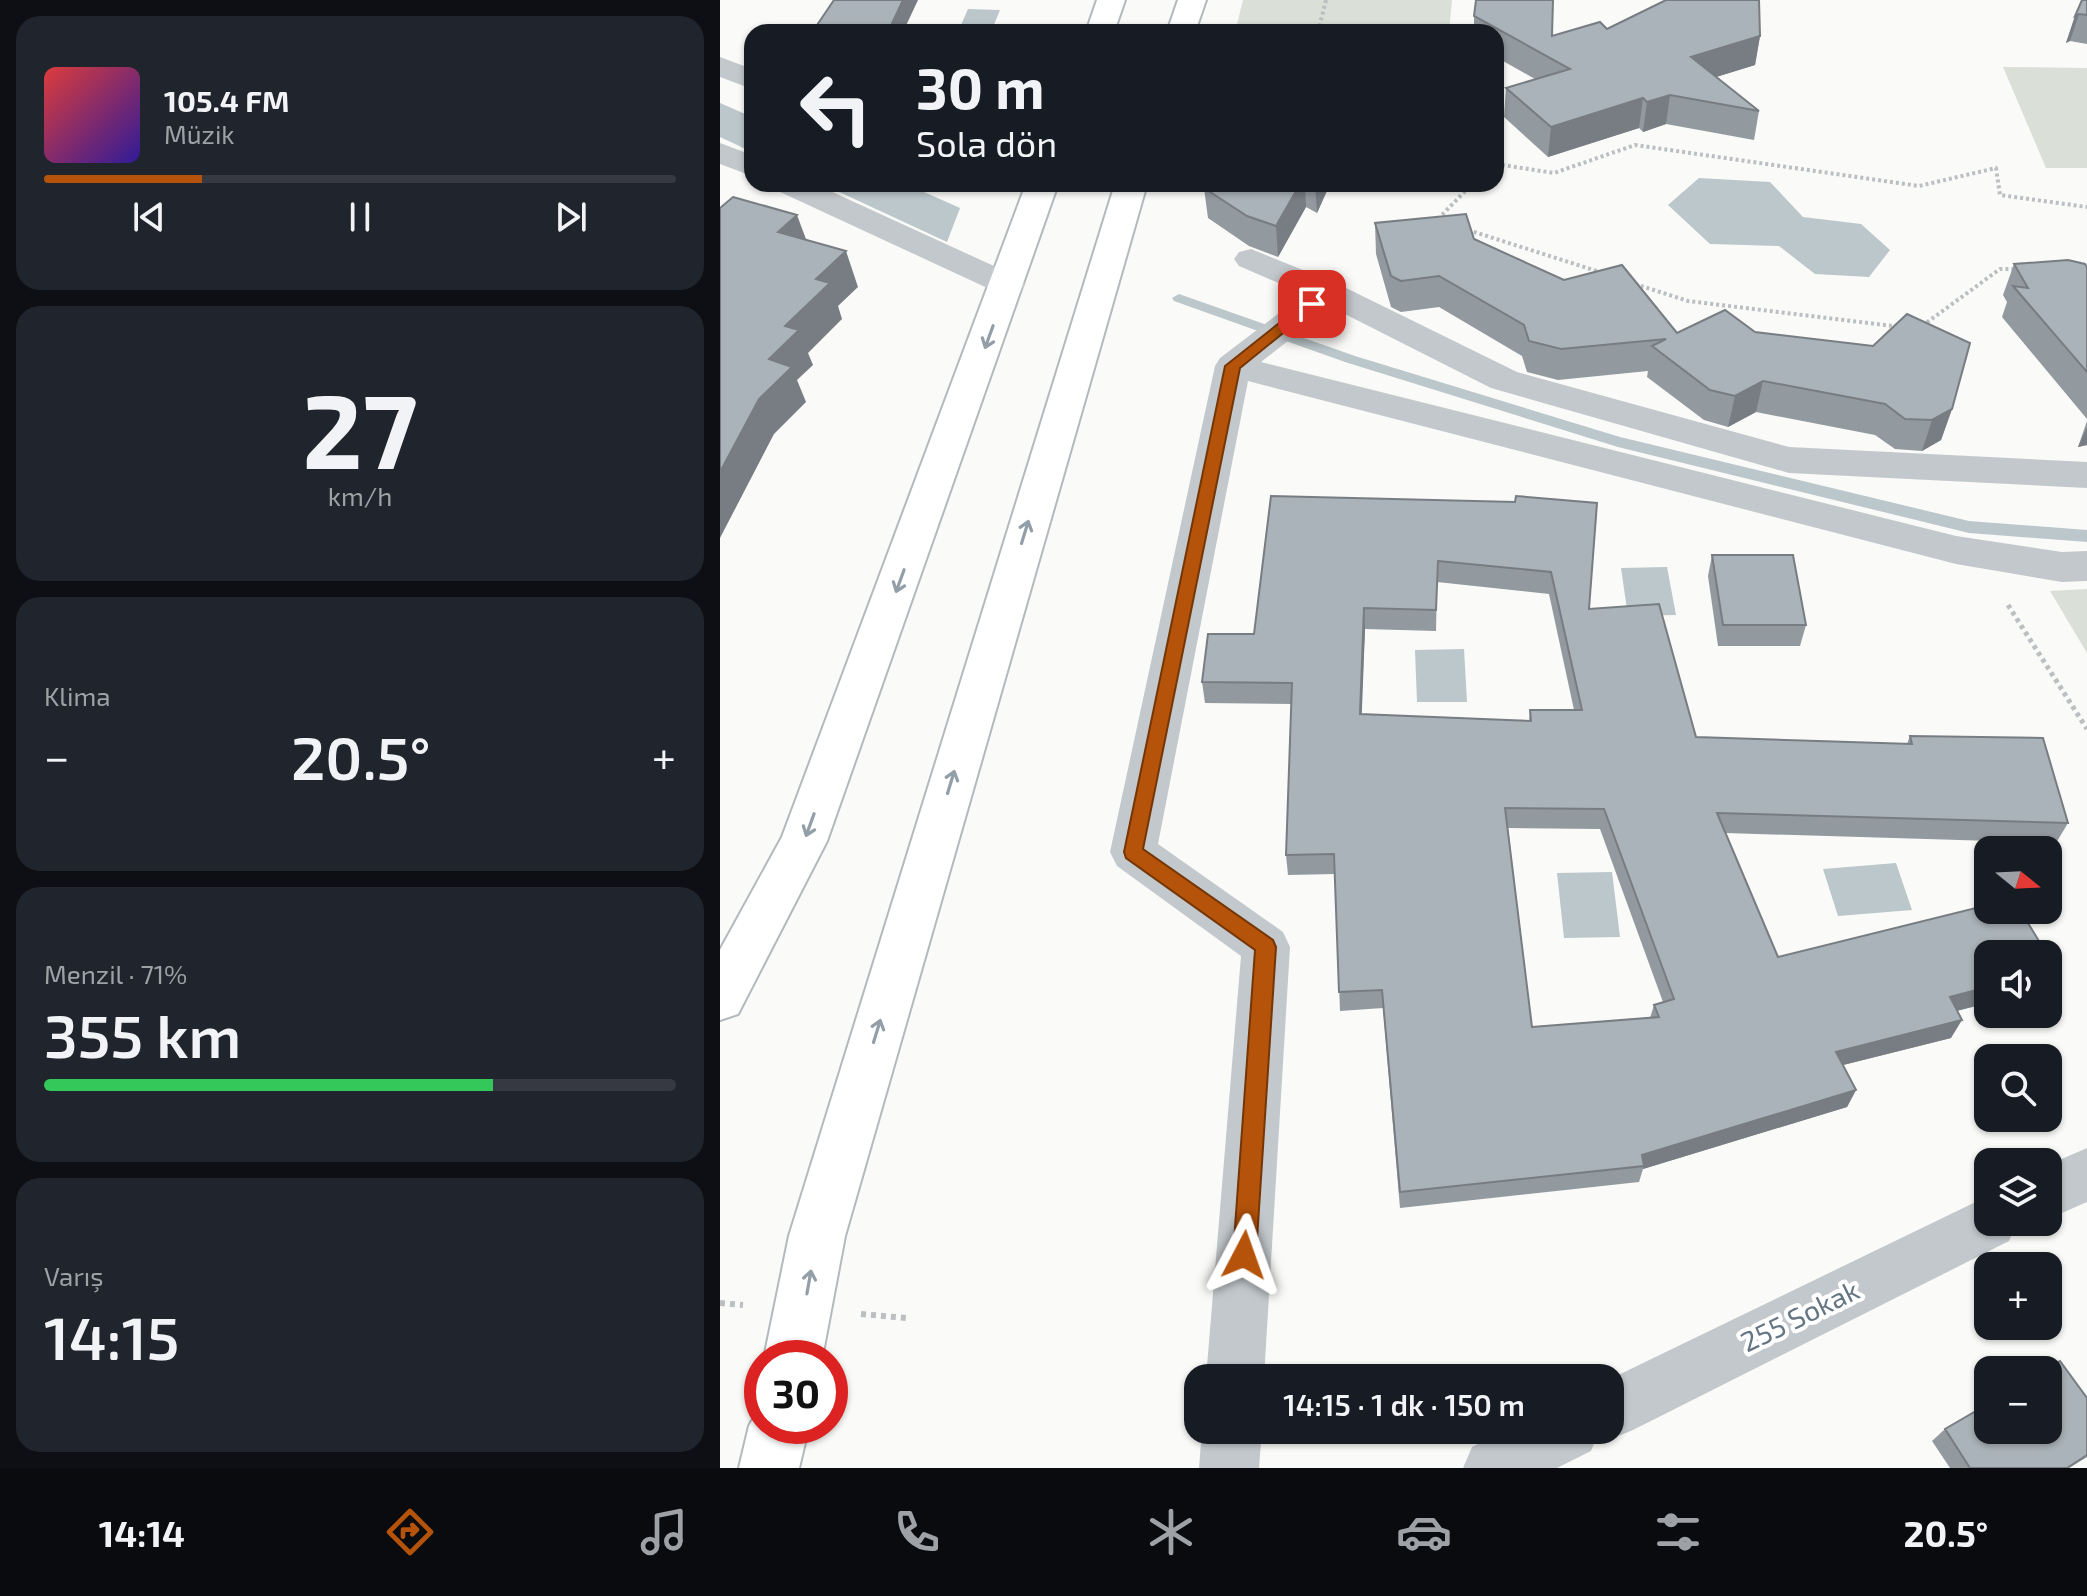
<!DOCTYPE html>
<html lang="tr">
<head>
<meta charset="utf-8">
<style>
  :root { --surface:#171b24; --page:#20242c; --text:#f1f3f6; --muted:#9ea1a6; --line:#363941; --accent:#b45309 }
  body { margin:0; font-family:"Exo 2",sans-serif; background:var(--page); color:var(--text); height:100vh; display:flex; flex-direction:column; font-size:30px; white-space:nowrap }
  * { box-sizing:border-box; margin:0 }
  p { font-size:26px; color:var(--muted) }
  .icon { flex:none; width:44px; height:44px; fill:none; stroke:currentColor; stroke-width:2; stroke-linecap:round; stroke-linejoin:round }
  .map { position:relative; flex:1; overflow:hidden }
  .drawer { display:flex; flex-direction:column; gap:16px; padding:16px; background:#0d0f14; width:720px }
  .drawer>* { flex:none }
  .hud { position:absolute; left:24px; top:24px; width:760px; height:168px; border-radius:24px; box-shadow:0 2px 6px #0004; background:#171b24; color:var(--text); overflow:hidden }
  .needle { width:52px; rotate:108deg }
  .controls { position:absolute; left:1254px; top:836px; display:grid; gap:16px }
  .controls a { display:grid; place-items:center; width:88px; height:88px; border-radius:16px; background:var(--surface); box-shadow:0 2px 6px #0004; font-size:40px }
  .speed { position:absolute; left:24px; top:1340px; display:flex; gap:16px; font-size:40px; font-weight:700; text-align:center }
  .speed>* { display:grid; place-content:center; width:104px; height:104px; border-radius:50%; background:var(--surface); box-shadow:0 2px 6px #0004; line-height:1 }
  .speed .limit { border:12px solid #d22; background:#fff; color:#111 }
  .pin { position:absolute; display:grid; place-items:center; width:68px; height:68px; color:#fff; margin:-34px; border-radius:16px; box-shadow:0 4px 12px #0006 }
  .me { position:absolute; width:88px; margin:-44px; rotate:4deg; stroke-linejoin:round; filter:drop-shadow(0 0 6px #0008) }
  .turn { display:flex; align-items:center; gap:28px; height:168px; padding:0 40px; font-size:36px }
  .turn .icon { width:104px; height:104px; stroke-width:2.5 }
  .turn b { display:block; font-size:56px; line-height:68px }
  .big { font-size:60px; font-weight:600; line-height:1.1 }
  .drawer .tile { flex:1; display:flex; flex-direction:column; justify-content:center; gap:12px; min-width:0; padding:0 28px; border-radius:24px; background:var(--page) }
  .drawer .dial { align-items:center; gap:0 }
  .dial b { font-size:104px; line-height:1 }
  .song { display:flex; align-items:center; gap:24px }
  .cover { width:96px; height:96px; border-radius:12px; background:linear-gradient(135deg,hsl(0 70% 55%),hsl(250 70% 35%)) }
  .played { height:8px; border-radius:4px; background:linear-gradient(90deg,var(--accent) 25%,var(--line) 25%) }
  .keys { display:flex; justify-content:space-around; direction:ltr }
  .heat { display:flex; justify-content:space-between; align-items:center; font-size:44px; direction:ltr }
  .charge { height:12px; border-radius:6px; background:linear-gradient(90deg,#34c759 71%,var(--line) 0) }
  .trip { position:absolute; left:464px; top:1364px; width:440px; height:80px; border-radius:24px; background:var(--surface); box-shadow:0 2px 6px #0004; font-weight:600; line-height:80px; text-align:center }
  .dock { display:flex; height:128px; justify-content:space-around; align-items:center; background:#090b0e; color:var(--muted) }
  .dock .icon { width:56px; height:56px }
  .dock .on { color:var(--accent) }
  .dock b { font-size:36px; color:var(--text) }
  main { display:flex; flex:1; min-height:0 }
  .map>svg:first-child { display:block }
</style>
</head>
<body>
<main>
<section class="drawer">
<div class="tile">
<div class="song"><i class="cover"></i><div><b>105.4 FM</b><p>Müzik</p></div></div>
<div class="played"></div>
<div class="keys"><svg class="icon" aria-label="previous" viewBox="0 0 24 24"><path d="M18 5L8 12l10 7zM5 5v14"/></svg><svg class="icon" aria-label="pause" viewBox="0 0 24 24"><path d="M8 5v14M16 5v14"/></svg><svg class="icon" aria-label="next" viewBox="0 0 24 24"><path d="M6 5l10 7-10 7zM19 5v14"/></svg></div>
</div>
<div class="tile dial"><b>27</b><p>km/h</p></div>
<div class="tile"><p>Klima</p>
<div class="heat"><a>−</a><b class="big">20.5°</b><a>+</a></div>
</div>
<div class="tile"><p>Menzil · 71%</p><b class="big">355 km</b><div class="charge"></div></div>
<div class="tile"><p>Varış</p><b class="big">14:15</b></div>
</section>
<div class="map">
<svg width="1367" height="1468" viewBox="0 0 1367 1468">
  <rect width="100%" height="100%" fill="#fafaf8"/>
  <!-- green -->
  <g fill="#dadfd7">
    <polygon points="523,0 732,0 729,32 515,32"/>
    <polygon points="1283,67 1367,68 1367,168 1326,168"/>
    <polygon points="1367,589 1367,653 1330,591"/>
  </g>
  <!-- water -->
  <g fill="#bbc7cb">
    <polygon points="248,9 280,10 271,32 238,32"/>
    <polygon points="0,103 32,117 32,152 0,137"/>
    <polygon points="979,178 1050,182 1083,217 1141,224 1170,250 1149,277 1095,274 1059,246 990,244 948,205"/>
    <polygon points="102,184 186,184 240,208 227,242"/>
    <polygon points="947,567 956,615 908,616 901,568"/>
    <polygon points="744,649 747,702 697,702 695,650"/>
    <polygon points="1176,863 1192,910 1118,916 1103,869"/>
    <polygon points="892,872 900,937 844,938 837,873"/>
  </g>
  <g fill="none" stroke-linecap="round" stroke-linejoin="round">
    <!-- stream -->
    <polygon fill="#bbc7cb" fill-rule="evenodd" points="459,294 635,356 900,437 1249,521 1367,530 1367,542 1249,533 898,447 625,362 454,301 452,298"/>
    <defs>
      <g id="highway">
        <polygon points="377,0 405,0 394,32 366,32"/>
        <polygon points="458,0 486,0 475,32 447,32"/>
        <polygon points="306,184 338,184 107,841 18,1014 0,1020 0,950 62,837"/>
        <polygon points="395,184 427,184 125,1236 102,1358 44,1358 69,1236"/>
        <polygon points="42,1403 42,1426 89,1426 79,1468 19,1468 29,1426"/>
      </g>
    </defs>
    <!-- highway casing -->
    <use href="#highway" stroke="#b4b9bd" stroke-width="4"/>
    <!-- path-far2 -->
    <g stroke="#bbbfc2" stroke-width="4" stroke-dasharray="3 3" stroke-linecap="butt">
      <polyline points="598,32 606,0"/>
      <polyline points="776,164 834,173 915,145 1199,186 1276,168 1280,195 1367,207"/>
      <polyline points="718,219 752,184"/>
      <polyline points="748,230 883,273"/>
      <polyline points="915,284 968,301 1181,327"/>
      <polyline points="1202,326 1280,269 1298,269"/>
    </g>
    <!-- path-far1 -->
    <polyline stroke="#bbbfc2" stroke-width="5" stroke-dasharray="4 4" stroke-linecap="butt" points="1288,605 1367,729"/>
    <!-- path -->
    <g stroke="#bbbfc2" stroke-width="6" stroke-dasharray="5 5" stroke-linecap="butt">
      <polyline points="0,1303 23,1305"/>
      <polyline points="141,1314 186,1318"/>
    </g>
    <!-- minor -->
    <g fill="#c3c8cc" fill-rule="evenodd">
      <polygon points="0,57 32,69 32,89 0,77"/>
      <polygon points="0,143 32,155 32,176 0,164"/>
      <polygon points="53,184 95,184 300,278 305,285 300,292 288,295 276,292 58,191"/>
      <polygon points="531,249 620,285 797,372 1069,447 1367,462 1367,488 1069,473 771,388 611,307 541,362 1236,536 1342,552 1367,551 1367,581 1342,582 1236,564 528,381 438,844 563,932 570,947 544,1378 486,1378 521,956 397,866 390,852 495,366 500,358 584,294 519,266 514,259 519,252"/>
      <polygon points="1367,1148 1367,1202 1328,1219 1328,1165"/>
      <polygon points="1268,1196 1268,1222 1297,1222 1289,1241 911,1431 890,1439 878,1434 871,1451 837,1468 743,1468 752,1447 786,1430 890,1430 890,1379"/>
      <polygon points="482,1430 542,1430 539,1468 479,1468"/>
    </g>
    <!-- highway -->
    <use href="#highway" fill="#fff" fill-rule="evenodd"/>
  </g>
  <!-- wall -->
  <g fill="#929a9f" fill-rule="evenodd">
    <polygon points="1367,0 1367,44 1350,41 1346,43 1355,16"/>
    <polygon points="754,16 832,36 887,29 1040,36 1035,65 996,77 1039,111 1034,140 946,124 923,132 919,128 828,157 784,117 786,88 815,79 776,57 776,32 754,32"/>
    <polygon points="499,184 610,184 597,213 586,207 558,257 529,246 488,218 484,188"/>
    <polygon points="655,223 754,239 957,333 1035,332 1232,409 1221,440 1202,451 1175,449 1155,435 1036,412 1008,427 984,420 927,377 928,371 838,380 807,372 802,356 719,307 681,312 671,307 656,254"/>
    <polygon points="1294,264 1367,267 1367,419 1282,317 1287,302 1283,295"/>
    <polygon points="1367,421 1367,445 1358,447"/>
    <path d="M795,502L869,609L976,737L1187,744L1190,736L1348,823L1336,843L1006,833L1058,957L1268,954V1003L1237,1011L1231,1038L1123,1065L1136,1090L1127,1107L923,1169L919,1182L680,1208L663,1008L620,1011L615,874L568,875L566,855L572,704L485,703L482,682L534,634ZM717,582L829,594L854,710H810L809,721L641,714L645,629L716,631ZM788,828L880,829L943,1002L934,1005L930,1018L812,1027Z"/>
    <polygon points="992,555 1086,625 1080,646 998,646 988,576"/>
    <polygon points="1367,1398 1367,1457 1349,1468 1230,1468 1212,1441 1225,1429"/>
  </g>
  <!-- shaded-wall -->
  <g fill="#777d82">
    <polygon points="183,0 198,0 183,32 168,32"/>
    <polygon points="1359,14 1350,41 1346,43 1355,16"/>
    <polygon points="1040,36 1035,65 967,86 971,57"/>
    <polygon points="950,95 946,124 923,132 927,102"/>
    <polygon points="923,98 919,128 828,157 831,127"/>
    <polygon points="580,184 585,184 586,207 558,257 556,226"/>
    <polygon points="595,184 610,184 597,213"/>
    <polygon points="77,215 90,250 58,232"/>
    <polygon points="126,251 138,287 118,306 122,319 88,353 93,365 77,380 86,402 54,434 0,538 0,472 49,359 65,326 96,279"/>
    <polygon points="1043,381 1036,412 1008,427 1015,396"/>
    <polygon points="1232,409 1221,440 1202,451 1212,420"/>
    <polygon points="1367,427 1367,445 1358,447"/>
    <polygon points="644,608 645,629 641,735 640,714"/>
    <polygon points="1336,970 1328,982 1328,972"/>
    <polygon points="1268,987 1268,1003 1219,1015 1230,997"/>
    <polygon points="1242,1020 1231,1038 1107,1069 1116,1052"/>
    <polygon points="1136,1090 1127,1107 923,1169 924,1166 922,1155"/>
  </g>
  <!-- building -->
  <g fill="#aab3b9" stroke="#777d82" stroke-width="2" fill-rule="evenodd">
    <polygon points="114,0 183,0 168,32 93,31"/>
    <polygon points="756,0 833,0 832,36 880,22 887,29 946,0 1039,0 1040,36 971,57 1039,111 950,95 927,102 923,98 831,127 786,88 850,69 754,16"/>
    <polygon points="1362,0 1367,0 1367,15 1359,14 1355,16"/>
    <polygon points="499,184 580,184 556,226 527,216 484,188"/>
    <polygon points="13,197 77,215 58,232 126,251 96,279 110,283 65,326 79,330 49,359 72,367 39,399 0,472 0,208"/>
    <polygon points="746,214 754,239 844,280 902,265 957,333 1005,310 1035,332 1153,346 1187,314 1250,343 1232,409 1212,420 1185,419 1165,404 1043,381 1015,396 990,390 932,346 946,339 841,349 809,341 804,325 719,276 681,281 671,276 655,223"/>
    <polygon points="1348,260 1365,264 1367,267 1367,372 1293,286 1308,288 1294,264"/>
    <path d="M551,496L795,502L796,496L877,503L869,609L939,604L976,737L1192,744L1190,736L1323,738L1348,823L997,813L1058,957L1268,905V910H1300L1327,954H1268V987L1230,997L1242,1020L1116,1052L1136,1090L922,1155L924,1166L680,1192L662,990L619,992L614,854L566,855L572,683L482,682L488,634H534ZM718,561L831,572L862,710H810L811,721L640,714L644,608L716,610ZM785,808L884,809L954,999L934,1005L939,1017L812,1027Z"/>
    <polygon points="992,555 1073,555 1086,625 1003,625"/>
    <polygon points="1328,956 1336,970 1328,972"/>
    <polygon points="1340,1361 1367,1398 1367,1455 1347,1468 1250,1468 1225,1429 1268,1404 1268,1430 1328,1430 1328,1370 1324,1370"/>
  </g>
  <!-- one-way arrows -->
  <defs><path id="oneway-shaft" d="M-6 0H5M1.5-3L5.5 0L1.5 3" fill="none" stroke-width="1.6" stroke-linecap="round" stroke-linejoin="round" transform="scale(2)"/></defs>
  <g stroke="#939fa8">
    <use href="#oneway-shaft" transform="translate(269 337) rotate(110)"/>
    <use href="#oneway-shaft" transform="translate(305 532) rotate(-73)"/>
    <use href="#oneway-shaft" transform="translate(180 581) rotate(110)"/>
    <use href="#oneway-shaft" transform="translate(231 782) rotate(-73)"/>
    <use href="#oneway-shaft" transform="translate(90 825) rotate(110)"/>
    <use href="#oneway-shaft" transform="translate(157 1031) rotate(-73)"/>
    <use href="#oneway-shaft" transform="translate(89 1282) rotate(-80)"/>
  </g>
  <!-- route -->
  <polygon fill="#b45309" stroke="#753606" stroke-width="2" points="587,301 599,304 520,368 423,849 553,940 556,947 536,1255 532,1263 524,1266 516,1263 513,1255 535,950 406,858 404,852 505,366"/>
  <g text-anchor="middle" stroke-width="8" stroke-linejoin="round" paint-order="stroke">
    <!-- near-street labels -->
    <g font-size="28" fill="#657683" stroke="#fff">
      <text transform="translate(1080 1316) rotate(-26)" y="10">255 Sokak</text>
    </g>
  </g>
</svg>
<div class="controls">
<a><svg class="needle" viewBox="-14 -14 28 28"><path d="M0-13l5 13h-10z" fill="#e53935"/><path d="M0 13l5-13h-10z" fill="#9ea1a6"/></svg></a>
<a><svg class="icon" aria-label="sound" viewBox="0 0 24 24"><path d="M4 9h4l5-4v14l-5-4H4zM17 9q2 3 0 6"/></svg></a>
<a><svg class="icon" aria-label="search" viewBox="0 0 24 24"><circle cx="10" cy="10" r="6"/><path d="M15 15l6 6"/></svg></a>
<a><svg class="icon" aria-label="layers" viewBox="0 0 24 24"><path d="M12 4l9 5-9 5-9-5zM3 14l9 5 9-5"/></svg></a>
<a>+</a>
<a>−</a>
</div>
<div class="speed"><div class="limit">30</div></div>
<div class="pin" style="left:592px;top:304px;background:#d93025"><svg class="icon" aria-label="arrive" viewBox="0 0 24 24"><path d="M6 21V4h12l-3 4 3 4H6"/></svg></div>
<svg class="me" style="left:524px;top:1255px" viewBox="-20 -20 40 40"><path d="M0-17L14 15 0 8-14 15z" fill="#b45309" stroke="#fff" stroke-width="4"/></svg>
<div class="trip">14:15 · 1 dk · 150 m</div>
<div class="hud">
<div class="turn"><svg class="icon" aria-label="left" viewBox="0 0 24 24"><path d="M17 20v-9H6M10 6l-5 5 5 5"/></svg><div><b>30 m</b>Sola dön</div></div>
</div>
</div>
</main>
<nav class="dock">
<b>14:14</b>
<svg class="icon on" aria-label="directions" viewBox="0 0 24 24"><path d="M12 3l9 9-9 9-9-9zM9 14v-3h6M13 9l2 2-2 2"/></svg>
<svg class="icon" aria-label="music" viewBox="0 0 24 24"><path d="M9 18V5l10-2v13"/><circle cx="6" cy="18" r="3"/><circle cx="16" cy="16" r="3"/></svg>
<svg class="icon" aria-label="phone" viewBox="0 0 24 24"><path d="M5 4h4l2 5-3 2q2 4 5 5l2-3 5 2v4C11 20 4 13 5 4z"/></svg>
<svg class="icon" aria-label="climate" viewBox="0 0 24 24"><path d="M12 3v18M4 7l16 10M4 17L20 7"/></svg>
<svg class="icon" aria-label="car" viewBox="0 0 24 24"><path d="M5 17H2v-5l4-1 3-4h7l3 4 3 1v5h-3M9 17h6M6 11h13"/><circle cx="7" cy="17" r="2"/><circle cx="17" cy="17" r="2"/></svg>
<svg class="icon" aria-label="filters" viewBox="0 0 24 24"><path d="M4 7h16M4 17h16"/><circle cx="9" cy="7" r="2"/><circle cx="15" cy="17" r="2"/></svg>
<b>20.5°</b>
</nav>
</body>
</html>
